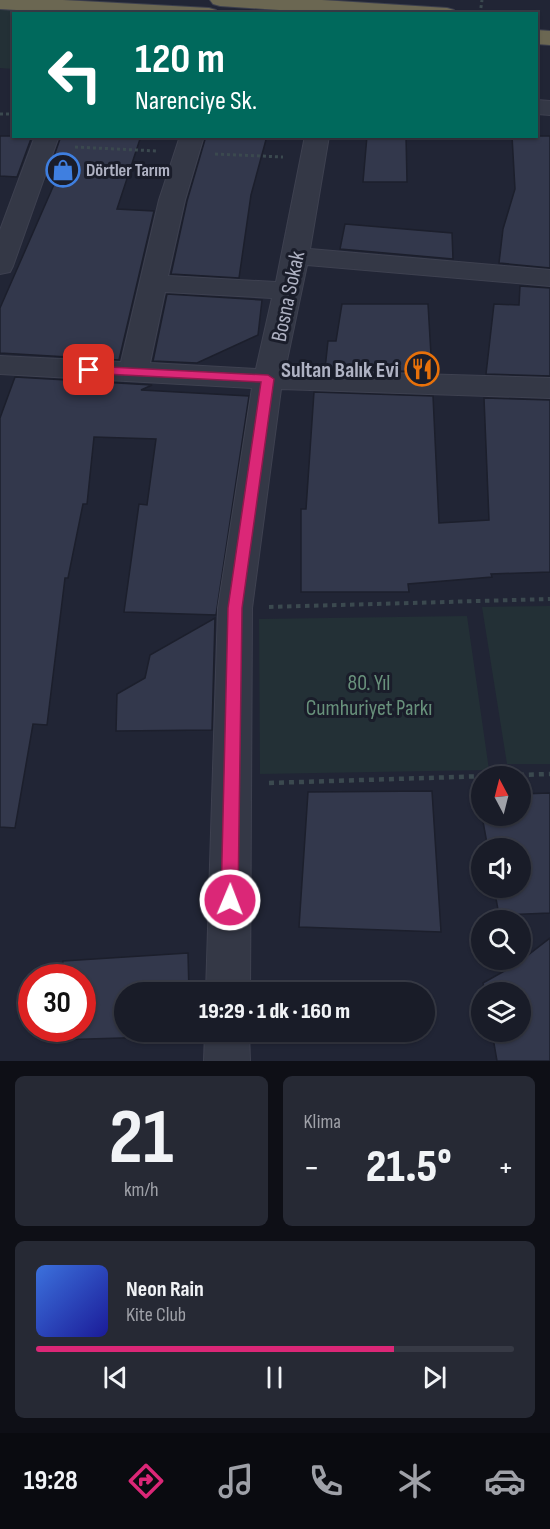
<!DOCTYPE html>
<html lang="tr">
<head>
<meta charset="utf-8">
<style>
  :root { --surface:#191c28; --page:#262934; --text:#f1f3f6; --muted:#9fa1a8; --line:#373a45; --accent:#db2777 }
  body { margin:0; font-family:"Sofia Sans Condensed",sans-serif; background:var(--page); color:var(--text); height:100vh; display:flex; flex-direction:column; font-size:22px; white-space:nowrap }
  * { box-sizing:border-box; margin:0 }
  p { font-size:20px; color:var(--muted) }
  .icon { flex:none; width:33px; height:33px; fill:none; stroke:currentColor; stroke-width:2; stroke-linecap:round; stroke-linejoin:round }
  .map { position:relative; height:1061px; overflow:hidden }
  .details { display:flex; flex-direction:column; gap:15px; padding:15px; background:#0e0f16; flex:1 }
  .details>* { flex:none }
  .hud { position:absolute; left:12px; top:12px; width:526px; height:126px; border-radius:0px; box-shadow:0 2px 4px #0004,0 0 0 2px var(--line); background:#00695c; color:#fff; overflow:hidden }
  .needle { width:39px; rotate:353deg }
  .controls { position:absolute; left:471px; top:766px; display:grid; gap:12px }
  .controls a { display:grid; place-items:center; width:60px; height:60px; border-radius:50%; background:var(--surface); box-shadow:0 2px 4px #0004,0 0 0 2px var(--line); font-size:30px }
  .speed { position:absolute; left:18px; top:964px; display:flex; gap:12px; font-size:30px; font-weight:700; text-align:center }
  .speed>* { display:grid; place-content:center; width:78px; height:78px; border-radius:50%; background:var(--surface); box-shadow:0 2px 4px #0004,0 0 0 2px var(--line); line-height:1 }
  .speed .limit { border:9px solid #d22; background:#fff; color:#111 }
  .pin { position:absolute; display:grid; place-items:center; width:51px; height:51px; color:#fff; margin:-26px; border-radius:12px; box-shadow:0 3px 9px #0006 }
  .me { position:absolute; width:66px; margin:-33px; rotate:1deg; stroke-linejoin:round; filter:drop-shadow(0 0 4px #0008) }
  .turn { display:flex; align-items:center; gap:21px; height:126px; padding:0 24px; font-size:27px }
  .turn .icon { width:78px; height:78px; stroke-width:2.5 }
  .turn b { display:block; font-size:42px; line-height:51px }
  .big { font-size:45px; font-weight:800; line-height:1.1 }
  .details .card { flex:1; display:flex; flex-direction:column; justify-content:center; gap:9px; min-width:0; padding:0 21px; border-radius:9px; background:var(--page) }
  .details .dial { align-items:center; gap:0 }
  .dial b { font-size:78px; line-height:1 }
  .song { display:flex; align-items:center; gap:18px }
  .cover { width:72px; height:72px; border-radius:9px; background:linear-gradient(135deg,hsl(220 70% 55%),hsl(240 70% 35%)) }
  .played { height:6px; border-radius:3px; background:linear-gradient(90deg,var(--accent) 75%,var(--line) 75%) }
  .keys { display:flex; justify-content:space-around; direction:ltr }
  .heat { display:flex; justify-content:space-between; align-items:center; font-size:33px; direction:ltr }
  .details .tiles { flex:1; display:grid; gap:15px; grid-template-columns:1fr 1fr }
  .card:last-child { grid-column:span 2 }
  .trip { position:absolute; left:114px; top:982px; width:321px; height:60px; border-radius:30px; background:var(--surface); box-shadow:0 2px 4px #0004,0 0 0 2px var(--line); font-weight:800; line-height:60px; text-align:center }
  .menu { display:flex; height:96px; justify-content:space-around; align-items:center; background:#0a0b10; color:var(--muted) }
  .menu .icon { width:42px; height:42px }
  .menu .current { color:var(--accent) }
  .menu b { font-size:27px; color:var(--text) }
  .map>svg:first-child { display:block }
</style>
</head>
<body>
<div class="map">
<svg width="550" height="1061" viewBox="0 0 550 1061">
  <rect width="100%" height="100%" fill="#212535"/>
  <!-- green -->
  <g fill="#233036">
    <polygon points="0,8 105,13 14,14 13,69 0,68"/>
    <polygon points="550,606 550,764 507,764 482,607"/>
    <polygon points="467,616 489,770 260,774 259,619"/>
  </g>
  <!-- building -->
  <g fill="#33384c" stroke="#1c1f2c" stroke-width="1.5">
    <polygon points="0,136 32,136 17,177 0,176"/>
    <polygon points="61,136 141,136 117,209 154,211 119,360 0,353 0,308 56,180 46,179"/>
    <polygon points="206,136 267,136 251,195 239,278 171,274 187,201"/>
    <polygon points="367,136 406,136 407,182 363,182"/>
    <polygon points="512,136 550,136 550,268 499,263 503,229 515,189"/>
    <polygon points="345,224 452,233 453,259 340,249"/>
    <polygon points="520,286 550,288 550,376 486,374 494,304 519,305"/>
    <polygon points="167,294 262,300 258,335 197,363 153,361"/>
    <polygon points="342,304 428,304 432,372 325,369 328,341 336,341"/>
    <polygon points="15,377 152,385 141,390 249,396 216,615 124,612 139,504 147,505 156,439 94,437 87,504 83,504 68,578 65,578 47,725 33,724 15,828 0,827 0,418"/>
    <polygon points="314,392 433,396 439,523 489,520 484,398 550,400 550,572 491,574 492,577 408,584 409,592 301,592 301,509 306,509"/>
    <polygon points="215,618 212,730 116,731 117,694 145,678 150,655"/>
    <polygon points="432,791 441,932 299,927 308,792"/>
    <polygon points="550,793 550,913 499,915 494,888 520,888 520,849 488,849 482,816 520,816 520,794"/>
    <polygon points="550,938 550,1061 497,1061 492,1032 520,1032 520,993 485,993 483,983 515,965"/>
    <polygon points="188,953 189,993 124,993 124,1032 189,1032 189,1036 54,1040 55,1029 82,1029 82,978 61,978 63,961"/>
  </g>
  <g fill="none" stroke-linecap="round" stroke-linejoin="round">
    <defs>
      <g id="minor">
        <polygon points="537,100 550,101 550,115 537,114"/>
        <polygon points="35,136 59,136 13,266 10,272 0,274 0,230"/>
        <path d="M180,136H204L185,200L168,276L276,282L305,136H329L310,249L550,270V286L307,265L285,370L550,378V398L281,389L252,608L250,993H206L218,608L252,388L0,374V356L121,362L159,200ZM165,292L272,298L256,369L150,363Z"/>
        <polygon points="205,1032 249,1032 250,1061 204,1061"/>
      </g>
      <g id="highway">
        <polygon points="0,0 63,0 209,8 216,10 219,14 80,14 0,9"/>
        <polygon points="210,0 322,0 447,8 454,10 457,14 337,14 220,6 213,4"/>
        <polygon points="537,30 550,31 550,45 537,44"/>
      </g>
    </defs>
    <!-- minor casing -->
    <use href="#minor" stroke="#3e4150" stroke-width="2"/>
    <!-- highway casing -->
    <use href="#highway" stroke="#3c3f4d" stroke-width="2"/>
    <!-- path-far2 -->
    <g stroke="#3b494f" stroke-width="3" stroke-dasharray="3 3" stroke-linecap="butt">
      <polyline points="480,14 482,0"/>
      <polyline points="0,114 14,114"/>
      <polyline points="75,147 157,151"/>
      <polyline points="215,154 283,157"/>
    </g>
    <!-- path-far1 -->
    <polyline stroke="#3b494f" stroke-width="4" stroke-dasharray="4.5 4.5" stroke-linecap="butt" points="269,607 550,599"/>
    <!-- path -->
    <polyline stroke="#3b494f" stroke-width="4.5" stroke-dasharray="5 5" stroke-linecap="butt" points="269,783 550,774"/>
    <!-- minor -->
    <use href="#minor" fill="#343846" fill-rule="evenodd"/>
    <!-- highway -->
    <use href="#highway" fill="#6b6752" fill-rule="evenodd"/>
  </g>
  <!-- route -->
  <polygon fill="#db2777" stroke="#8e194d" stroke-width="1.5" points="89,366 268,375 274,379 242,608 238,900 236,906 230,908 224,906 221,900 228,608 261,382 85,373 85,367"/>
  <!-- icons -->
  <defs>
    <symbol id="shop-ring" viewBox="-11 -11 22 22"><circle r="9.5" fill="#1a1d2a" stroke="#3f7fe0" stroke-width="1.5"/><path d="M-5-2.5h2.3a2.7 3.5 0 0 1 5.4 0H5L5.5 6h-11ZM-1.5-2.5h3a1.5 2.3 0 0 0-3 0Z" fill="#3f7fe0"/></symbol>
    <symbol id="restaurant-ring" viewBox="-11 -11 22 22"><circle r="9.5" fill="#1a1d2a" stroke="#e8710a" stroke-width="1.5"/><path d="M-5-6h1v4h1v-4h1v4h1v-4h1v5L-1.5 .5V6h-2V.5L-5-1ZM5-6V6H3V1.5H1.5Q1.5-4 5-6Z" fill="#e8710a"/></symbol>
  </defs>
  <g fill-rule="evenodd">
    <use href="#shop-ring" x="44" y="151" width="38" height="38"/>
    <use href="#restaurant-ring" x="403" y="350" width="38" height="38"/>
  </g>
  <g text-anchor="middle" stroke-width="6" stroke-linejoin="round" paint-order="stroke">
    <!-- far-poi labels -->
    <g font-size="18" font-weight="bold" fill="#afb2c3" stroke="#1a1d2a" text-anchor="start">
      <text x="86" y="176">Dörtler Tarım</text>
    </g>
    <!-- street labels -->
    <g font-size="22" fill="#afb2c3" stroke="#1a1d2a">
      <text transform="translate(287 296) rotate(-78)" y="8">Bosna Sokak</text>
    </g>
    <!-- poi labels -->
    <g font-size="22" font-weight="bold" fill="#afb2c3" stroke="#1a1d2a" text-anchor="end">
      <text x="399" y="377">Sultan Balık Evi</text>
    </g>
    <!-- park labels -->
    <g font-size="22" fill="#68917b" stroke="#1a1d2a">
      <text x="369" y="690">80. Yıl<tspan x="369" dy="25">Cumhuriyet Parkı</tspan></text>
    </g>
  </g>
</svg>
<div class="controls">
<a><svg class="needle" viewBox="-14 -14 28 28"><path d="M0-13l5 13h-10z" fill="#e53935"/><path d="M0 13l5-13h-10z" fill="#9fa1a8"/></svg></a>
<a><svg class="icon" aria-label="sound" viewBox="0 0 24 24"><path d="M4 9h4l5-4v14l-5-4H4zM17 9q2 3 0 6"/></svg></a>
<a><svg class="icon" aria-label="search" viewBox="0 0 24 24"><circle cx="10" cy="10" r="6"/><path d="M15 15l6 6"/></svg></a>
<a><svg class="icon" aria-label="layers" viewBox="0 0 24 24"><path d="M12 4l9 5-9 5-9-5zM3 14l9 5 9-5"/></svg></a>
</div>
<div class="speed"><div class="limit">30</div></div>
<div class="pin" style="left:89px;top:370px;background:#d93025"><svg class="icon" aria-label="arrive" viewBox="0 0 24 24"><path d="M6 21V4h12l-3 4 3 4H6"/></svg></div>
<svg class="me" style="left:230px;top:900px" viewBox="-20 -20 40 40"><circle r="17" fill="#db2777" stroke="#fff" stroke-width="3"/><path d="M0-11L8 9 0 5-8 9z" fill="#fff"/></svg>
<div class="trip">19:29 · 1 dk · 160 m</div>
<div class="hud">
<div class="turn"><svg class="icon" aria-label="left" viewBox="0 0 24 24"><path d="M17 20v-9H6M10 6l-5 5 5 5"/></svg><div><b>120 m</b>Narenciye Sk.</div></div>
</div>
</div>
<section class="details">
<div class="tiles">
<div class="card dial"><b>21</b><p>km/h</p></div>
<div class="card"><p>Klima</p>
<div class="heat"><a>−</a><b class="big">21.5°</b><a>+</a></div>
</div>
<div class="card">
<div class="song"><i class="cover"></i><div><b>Neon Rain</b><p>Kite Club</p></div></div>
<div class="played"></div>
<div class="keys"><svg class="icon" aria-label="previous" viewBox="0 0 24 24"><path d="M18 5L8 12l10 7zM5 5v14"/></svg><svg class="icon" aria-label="pause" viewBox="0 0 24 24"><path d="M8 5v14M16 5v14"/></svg><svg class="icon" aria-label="next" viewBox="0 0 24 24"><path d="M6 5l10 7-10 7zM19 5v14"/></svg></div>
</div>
</div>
</section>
<nav class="menu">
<b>19:28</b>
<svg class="icon current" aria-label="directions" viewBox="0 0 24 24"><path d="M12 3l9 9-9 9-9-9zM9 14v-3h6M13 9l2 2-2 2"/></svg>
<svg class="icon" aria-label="music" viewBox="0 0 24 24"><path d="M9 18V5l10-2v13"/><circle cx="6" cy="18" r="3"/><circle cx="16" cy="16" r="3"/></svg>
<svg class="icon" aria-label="phone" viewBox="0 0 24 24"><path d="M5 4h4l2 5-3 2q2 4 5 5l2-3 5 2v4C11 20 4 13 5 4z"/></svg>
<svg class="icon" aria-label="climate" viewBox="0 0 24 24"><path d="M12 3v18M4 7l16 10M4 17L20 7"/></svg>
<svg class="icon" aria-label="car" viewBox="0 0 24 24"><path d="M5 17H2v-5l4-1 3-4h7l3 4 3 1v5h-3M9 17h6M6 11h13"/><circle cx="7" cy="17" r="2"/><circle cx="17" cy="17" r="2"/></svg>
</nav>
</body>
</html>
